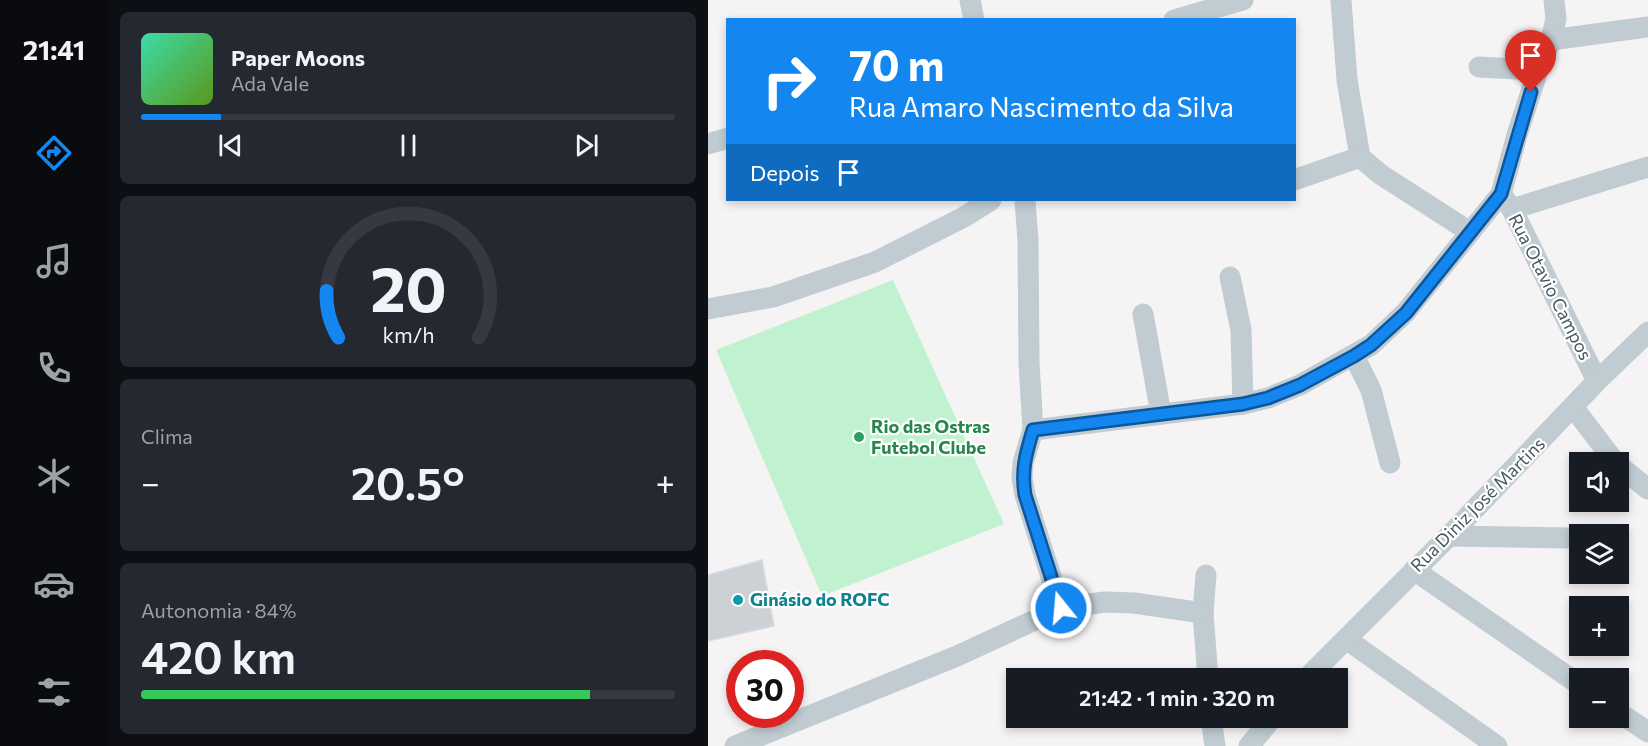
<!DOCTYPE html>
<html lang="pt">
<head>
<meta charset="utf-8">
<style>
  :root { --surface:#171b24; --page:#242831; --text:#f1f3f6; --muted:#9ea1a6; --line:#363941; --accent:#1386ef }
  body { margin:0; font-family:Commissioner,sans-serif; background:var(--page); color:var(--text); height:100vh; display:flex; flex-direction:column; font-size:22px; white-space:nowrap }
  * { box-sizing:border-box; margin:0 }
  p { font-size:20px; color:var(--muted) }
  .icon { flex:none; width:33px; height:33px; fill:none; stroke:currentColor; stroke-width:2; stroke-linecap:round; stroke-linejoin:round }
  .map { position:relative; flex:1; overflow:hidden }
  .side { display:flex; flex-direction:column; gap:12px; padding:12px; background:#0d0f14; width:600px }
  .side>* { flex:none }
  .top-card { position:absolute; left:18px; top:18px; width:570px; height:183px; border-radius:0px; box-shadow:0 3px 9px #0003; background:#1386ef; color:#fff; overflow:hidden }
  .fabs { position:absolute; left:861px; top:452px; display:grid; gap:12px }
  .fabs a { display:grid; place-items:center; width:60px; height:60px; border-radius:0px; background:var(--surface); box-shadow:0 3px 9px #0003; font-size:30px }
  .speed { position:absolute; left:18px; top:650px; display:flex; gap:12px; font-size:30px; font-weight:700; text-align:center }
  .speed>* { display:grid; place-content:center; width:78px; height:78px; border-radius:50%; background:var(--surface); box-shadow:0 3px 9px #0003; line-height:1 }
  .speed .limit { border:9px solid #d22; background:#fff; color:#111 }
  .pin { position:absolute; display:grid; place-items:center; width:51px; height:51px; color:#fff; margin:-62px -26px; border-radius:50% 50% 50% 0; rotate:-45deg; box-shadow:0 0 6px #0007 }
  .pin .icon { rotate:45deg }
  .me { position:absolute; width:66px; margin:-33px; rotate:343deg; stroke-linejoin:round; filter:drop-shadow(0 0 4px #0008) }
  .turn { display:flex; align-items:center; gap:21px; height:126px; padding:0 24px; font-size:27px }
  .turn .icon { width:78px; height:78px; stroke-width:2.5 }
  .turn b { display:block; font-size:42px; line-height:51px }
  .then { display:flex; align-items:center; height:57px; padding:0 24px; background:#0003; gap:12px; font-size:22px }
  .big { font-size:45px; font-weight:600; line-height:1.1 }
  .side .tile { flex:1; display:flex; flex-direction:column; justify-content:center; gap:9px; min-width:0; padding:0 21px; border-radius:9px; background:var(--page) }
  .side .dial { align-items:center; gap:0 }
  .dial svg { height:156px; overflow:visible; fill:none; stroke:var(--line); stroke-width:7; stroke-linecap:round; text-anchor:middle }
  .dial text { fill:var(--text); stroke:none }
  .song { display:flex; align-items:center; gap:18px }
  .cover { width:72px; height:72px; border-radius:9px; background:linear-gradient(135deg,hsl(160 70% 55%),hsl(90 70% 35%)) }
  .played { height:6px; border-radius:3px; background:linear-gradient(90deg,var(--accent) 15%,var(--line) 15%) }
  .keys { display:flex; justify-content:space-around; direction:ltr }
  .heat { display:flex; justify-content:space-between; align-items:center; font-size:33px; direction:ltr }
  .charge { height:9px; border-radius:4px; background:linear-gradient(90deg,#34c759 84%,var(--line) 0) }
  .trip { position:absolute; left:298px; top:668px; width:342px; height:60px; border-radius:0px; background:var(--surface); box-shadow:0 3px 9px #0003; font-weight:600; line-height:60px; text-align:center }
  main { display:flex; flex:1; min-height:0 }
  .menu { display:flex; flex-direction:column; width:108px; justify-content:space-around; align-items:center; background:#090b0e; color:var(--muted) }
  .menu .icon { width:42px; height:42px }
  .menu .on { color:var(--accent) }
  .menu b { font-size:27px; color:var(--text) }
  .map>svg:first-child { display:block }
</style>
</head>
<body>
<main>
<nav class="menu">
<b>21:41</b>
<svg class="icon on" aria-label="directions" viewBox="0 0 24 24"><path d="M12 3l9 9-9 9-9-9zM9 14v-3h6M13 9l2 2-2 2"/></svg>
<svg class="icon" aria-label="music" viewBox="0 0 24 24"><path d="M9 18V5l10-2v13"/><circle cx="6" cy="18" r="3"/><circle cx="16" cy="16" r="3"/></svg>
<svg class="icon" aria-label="phone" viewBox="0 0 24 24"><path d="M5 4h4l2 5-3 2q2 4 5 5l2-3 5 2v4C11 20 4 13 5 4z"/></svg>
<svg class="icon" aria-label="climate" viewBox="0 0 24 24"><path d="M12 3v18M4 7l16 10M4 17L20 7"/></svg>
<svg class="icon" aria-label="car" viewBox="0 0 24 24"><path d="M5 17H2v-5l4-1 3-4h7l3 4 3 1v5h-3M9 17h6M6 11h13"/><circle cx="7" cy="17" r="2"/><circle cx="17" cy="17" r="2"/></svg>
<svg class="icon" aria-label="filters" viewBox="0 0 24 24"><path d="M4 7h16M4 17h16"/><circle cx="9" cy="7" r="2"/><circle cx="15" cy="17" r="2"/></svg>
</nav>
<section class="side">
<div class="tile">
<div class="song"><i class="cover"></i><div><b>Paper Moons</b><p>Ada Vale</p></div></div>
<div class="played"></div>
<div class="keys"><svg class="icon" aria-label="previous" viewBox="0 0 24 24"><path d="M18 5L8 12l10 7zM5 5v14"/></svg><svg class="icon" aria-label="pause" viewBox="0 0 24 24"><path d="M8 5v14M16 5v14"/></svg><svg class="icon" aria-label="next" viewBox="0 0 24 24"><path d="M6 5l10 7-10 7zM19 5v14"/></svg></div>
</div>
<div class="tile dial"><svg viewBox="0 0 100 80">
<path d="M14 69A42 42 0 1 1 86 69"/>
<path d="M14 69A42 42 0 0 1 8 45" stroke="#1386ef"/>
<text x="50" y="56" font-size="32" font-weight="700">20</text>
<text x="50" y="72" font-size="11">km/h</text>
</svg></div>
<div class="tile"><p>Clima</p>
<div class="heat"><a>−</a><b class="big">20.5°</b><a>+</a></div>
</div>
<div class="tile"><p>Autonomia · 84%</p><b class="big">420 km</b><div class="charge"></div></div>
</section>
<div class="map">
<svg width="940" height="746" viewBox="0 0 940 746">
  <rect width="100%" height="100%" fill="#f5f3f3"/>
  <!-- green -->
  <polygon fill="#c1f2d0" points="185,280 296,524 114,596 8,350"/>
  <!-- building -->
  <polygon fill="#cdd0d5" stroke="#d7dade" stroke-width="1.5" points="54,560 66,626 0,641 0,575"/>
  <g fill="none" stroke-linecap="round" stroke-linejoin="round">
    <!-- minor -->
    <g stroke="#c0cbd2" stroke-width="21">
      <polyline points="262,0 266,20"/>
      <polyline points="633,0 639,80 652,157 672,174 762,232"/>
      <polyline points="466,20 535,0"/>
      <polyline points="843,40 940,27"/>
      <polyline points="771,67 830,70"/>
      <polyline points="0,144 20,138"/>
      <polyline points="586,180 652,157"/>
      <polyline points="793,194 804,209 889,381"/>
      <polyline points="317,200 320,241 321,363 325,430 315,463 314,478 317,495 353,608"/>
      <polyline points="804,209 940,167"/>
      <polyline points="522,277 533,330 535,404"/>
      <polyline points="0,309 65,297 167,262 256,217 283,200"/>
      <polyline points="435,314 453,414"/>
      <polyline points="646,356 663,390 682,463"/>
      <polyline points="865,407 907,462"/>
      <polyline points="325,430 535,404 560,398 592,385 663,345 697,313 793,194 809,135 830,70 843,40 848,19 846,0"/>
      <polyline points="910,465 940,489"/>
      <polyline points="741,536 860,538"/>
      <polyline points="706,570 872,685"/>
      <polyline points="498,575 495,613 500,678"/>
      <polyline points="638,639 789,746"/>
      <polyline points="599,678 741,536 889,381 940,332"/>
      <polyline points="910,712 940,732"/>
      <polyline points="503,717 507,746"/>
      <polyline points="27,746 249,656 353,608 397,602 426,603 495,613"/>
      <polyline points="541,746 565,717"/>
    </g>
  </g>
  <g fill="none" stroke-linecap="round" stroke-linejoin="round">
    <defs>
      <path id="route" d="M353,608L317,495C313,470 318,453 325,430L535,404L560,398L592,385L646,356L663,345L698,313L793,194L823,92"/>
    </defs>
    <!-- route casing -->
    <use href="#route" stroke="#0c579b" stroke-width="15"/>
    <!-- route -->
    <use href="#route" stroke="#1386ef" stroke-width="10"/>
  </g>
  <!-- markers -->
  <circle fill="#2e9e5b" stroke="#fff" stroke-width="2" cx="151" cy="437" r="6"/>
  <circle fill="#0f9aa8" stroke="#fff" stroke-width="2" cx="30" cy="600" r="6"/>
  <g text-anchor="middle" stroke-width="4.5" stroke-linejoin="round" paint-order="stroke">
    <!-- street labels -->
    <g font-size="18" fill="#495862" stroke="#fff">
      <text transform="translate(842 287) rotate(63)" y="6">Rua Otavio Campos</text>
      <text transform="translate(770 505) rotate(-45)" y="6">Rua Diniz José Martins</text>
    </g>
    <!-- leisure labels -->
    <g font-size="18" font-weight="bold" fill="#27864d" stroke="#fff" text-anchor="start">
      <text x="163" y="433">Rio das Ostras<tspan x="163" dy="21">Futebol Clube</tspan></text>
    </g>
    <!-- culture labels -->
    <g font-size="18" font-weight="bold" fill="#0d838f" stroke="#fff" text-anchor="start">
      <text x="42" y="606">Ginásio do ROFC</text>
    </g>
  </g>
</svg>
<div class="fabs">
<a><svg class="icon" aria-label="sound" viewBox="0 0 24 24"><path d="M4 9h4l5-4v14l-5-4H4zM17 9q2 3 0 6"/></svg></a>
<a><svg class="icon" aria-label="layers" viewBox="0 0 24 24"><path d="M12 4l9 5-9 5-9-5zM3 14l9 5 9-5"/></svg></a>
<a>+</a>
<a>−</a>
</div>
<div class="speed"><div class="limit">30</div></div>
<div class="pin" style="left:823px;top:92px;background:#d93025"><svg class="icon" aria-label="arrive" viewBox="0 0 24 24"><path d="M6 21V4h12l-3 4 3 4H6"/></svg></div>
<svg class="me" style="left:353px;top:608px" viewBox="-20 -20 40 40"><circle r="17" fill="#1386ef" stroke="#fff" stroke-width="3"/><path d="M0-11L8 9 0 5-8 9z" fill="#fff"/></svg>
<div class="trip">21:42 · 1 min · 320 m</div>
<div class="top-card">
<div class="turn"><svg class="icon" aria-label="right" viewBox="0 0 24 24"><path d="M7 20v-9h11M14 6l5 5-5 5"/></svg><div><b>70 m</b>Rua Amaro Nascimento da Silva</div></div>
<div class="then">Depois<svg class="icon" aria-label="arrive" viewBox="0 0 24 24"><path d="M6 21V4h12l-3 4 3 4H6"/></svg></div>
</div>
</div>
</main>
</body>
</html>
